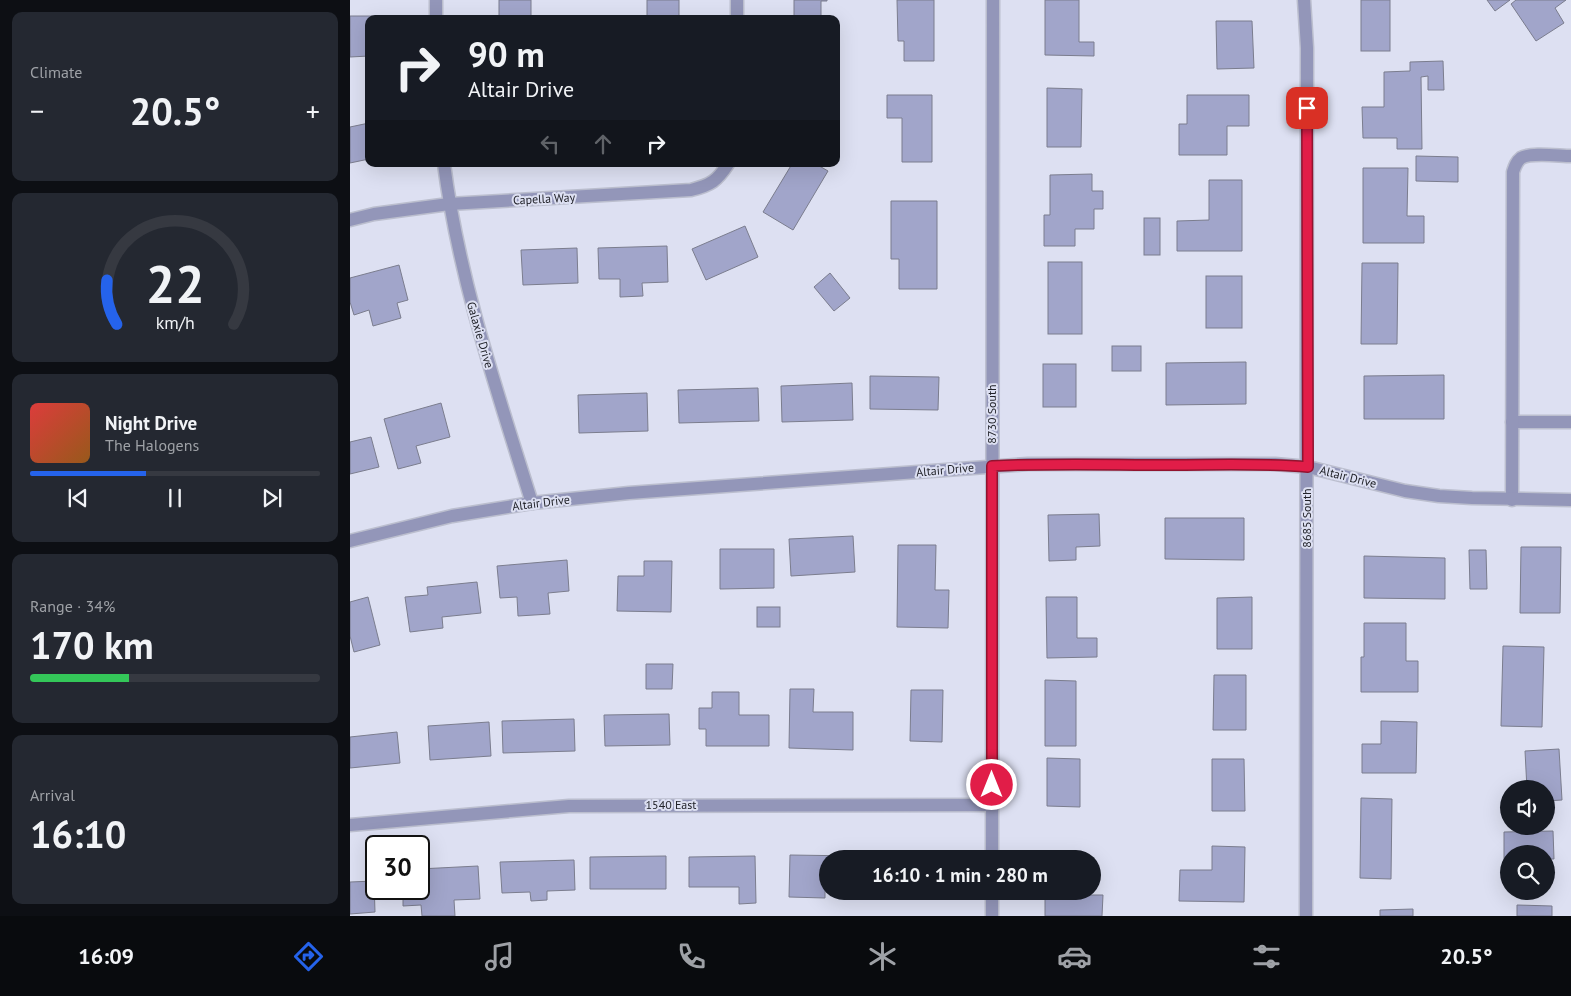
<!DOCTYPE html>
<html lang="en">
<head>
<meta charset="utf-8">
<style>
  :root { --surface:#171b24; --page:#242831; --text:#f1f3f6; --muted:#9ea1a6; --line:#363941; --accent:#2563eb }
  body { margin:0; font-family:"PT Sans",sans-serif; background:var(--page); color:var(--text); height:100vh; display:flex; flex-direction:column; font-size:19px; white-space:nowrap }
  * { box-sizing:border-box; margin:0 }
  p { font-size:16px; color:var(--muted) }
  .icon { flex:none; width:28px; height:28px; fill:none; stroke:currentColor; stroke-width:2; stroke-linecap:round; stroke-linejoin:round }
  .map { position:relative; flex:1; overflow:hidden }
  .drawer { display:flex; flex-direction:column; gap:12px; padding:12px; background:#0d0f14; width:350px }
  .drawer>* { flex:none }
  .hud { position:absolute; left:15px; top:15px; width:475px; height:152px; border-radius:10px; box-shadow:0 5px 20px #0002; background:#171b24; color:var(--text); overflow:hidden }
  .fabs { position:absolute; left:1150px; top:780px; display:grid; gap:10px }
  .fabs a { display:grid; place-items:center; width:55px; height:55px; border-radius:50%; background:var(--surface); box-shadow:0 5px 20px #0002; font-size:25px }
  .speed { position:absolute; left:15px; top:835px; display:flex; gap:10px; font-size:25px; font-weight:700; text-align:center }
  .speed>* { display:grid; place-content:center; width:65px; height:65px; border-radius:50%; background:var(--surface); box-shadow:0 5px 20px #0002; line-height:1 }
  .speed .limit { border:2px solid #111; border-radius:8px; background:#fff; color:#111 }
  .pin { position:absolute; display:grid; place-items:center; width:42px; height:42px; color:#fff; margin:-21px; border-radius:10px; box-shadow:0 2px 8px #0006 }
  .me { position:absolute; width:55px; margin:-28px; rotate:0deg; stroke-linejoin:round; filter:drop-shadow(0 0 4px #0008) }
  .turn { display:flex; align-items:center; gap:18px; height:105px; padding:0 20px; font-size:22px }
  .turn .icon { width:65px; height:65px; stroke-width:2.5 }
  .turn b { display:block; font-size:35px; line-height:42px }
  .lanes { display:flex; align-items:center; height:48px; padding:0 20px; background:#0003; justify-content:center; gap:25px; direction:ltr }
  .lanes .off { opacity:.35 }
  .big { font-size:38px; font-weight:600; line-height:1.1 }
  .drawer .widget { flex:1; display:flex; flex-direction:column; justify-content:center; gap:8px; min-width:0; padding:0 18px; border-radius:10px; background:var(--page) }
  .drawer .dial { align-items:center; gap:0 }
  .dial svg { height:130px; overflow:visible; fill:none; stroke:var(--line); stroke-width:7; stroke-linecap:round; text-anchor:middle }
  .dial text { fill:var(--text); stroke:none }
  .song { display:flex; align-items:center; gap:15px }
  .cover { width:60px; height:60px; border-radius:8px; background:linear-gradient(135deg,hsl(0 70% 55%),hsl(30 70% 35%)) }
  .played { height:5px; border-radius:2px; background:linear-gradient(90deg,var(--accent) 40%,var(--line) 40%) }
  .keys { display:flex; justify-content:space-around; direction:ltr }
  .heat { display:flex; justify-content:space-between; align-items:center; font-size:28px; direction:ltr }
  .charge { height:8px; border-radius:4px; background:linear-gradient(90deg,#34c759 34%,var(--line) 0) }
  .trip { position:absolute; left:469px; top:850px; width:282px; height:50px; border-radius:25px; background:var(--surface); box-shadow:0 5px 20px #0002; font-weight:600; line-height:50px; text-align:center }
  .tab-bar { display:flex; height:80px; justify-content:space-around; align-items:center; background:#090b0e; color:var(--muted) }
  .tab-bar .icon { width:35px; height:35px }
  .tab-bar .on { color:var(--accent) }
  .tab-bar b { font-size:22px; color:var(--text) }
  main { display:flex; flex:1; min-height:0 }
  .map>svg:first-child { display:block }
</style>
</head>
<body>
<main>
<section class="drawer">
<div class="widget"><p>Climate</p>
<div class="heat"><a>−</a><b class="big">20.5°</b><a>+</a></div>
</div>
<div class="widget dial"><svg viewBox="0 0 100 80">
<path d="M14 69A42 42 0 1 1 86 69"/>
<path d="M14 69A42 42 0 0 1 8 42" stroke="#2563eb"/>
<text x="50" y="56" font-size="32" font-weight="700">22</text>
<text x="50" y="72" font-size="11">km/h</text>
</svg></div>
<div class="widget">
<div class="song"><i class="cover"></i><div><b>Night Drive</b><p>The Halogens</p></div></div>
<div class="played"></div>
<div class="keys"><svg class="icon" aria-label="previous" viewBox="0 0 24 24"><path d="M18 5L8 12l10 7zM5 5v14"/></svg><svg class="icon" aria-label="pause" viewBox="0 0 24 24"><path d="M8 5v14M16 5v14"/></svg><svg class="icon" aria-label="next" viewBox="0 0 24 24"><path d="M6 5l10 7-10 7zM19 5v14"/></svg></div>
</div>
<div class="widget"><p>Range · 34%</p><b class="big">170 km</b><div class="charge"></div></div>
<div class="widget"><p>Arrival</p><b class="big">16:10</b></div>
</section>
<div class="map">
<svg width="1221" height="916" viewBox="0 0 1221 916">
  <rect width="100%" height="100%" fill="#dde0f2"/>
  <!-- building -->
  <g fill="#a1a5ca" stroke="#7b7d8e">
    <rect x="149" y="0" width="32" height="19"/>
    <rect x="297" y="0" width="32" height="19"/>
    <polygon points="444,0 477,0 477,1 471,1 471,19 444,19"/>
    <polygon points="547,0 584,0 584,61 554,61 554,41 548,41"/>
    <polygon points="695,0 729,0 729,42 744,42 744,56 695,55"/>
    <rect x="1011" y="0" width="29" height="51"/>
    <polygon points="1137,0 1160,0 1145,11"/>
    <polygon points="1166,0 1216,0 1205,8 1214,23 1186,41 1161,4"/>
    <polygon points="0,16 28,16 28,19 19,19 19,56 0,57"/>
    <polygon points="866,21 902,21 904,68 867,69"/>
    <polygon points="1093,61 1094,90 1078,90 1078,76 1071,77 1072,149 1047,149 1047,138 1013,138 1012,107 1034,107 1034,72 1060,71 1060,62"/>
    <polygon points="697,88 732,89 731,147 697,147"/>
    <polygon points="537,95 582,95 582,162 552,162 552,118 537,118"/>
    <polygon points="837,95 899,95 899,126 877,126 877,155 829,155 829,124 837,124"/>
    <polygon points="19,123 19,159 0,163 0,127"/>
    <polygon points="1066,156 1108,157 1108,182 1066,181"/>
    <polygon points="442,164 466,164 478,171 443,230 413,212"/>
    <polygon points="1013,168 1058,168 1057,216 1074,216 1074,243 1013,243"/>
    <polygon points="742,174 742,191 753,191 753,209 744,209 744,229 725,229 725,246 694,246 694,215 700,215 700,175"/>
    <polygon points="859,180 892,180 892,251 827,251 827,221 859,220"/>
    <polygon points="541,201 587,201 587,289 549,289 549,259 541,259"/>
    <rect x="794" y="218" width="16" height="37"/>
    <polygon points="395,226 408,257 356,280 342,249"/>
    <polygon points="317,246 318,282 292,283 293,296 270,297 270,279 249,279 248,248"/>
    <polygon points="227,248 228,283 173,285 171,250"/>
    <rect x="698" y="262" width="34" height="72"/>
    <polygon points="1012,263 1048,263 1047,344 1011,344"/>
    <polygon points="49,265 58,300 47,303 51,318 23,326 19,310 4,315 0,302 0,278"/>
    <polygon points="480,273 500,298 484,311 464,287"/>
    <rect x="856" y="276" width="36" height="52"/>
    <rect x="762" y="346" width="29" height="25"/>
    <polygon points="896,362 896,404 816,405 816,363"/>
    <rect x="693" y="364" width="33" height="43"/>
    <polygon points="1094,375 1094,419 1014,419 1014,376"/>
    <polygon points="520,376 589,377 588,410 520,409"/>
    <polygon points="502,383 503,420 432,422 431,386"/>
    <polygon points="408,388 409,421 329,423 328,390"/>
    <polygon points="297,393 298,431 229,433 228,395"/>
    <polygon points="91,403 100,437 66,446 71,463 48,469 34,419"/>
    <polygon points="21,437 29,467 0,474 0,442"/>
    <polygon points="749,514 750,546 726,547 726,560 699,561 698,515"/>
    <polygon points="815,518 894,518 894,560 815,559"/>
    <polygon points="503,536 505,572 441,576 439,539"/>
    <polygon points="548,545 586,545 585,590 599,590 598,628 547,627"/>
    <polygon points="1171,547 1211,547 1210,613 1170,613"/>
    <polygon points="370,549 424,549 424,588 370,589"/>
    <polygon points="1119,550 1136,550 1137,589 1120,589"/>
    <polygon points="1014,556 1095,558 1095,599 1014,598"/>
    <polygon points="217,560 219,591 198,593 200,614 168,616 167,597 150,598 147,566"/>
    <polygon points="294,561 322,561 321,612 267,611 268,576 294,576"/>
    <polygon points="127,582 131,613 92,617 93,628 60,632 55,597 78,595 77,587"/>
    <polygon points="18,597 30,645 4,652 0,636 0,602"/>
    <polygon points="696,597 727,597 727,638 747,638 747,657 697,658"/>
    <polygon points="902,597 902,649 867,649 867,598"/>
    <rect x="407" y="607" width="23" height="20"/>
    <polygon points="1014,623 1056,623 1056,661 1068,661 1068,692 1011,692 1011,657 1014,657"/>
    <polygon points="1153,646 1194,647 1192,727 1151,726"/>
    <polygon points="296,664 323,664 322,689 296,689"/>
    <polygon points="864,675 896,675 896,730 863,730"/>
    <polygon points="695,680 726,681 726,746 695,746"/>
    <polygon points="440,689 464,689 463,712 503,712 503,750 439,748"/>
    <polygon points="561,690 593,690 592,742 560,741"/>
    <polygon points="362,692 389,692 389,715 419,715 419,746 356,746 356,729 349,729 349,708 362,708"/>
    <polygon points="319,714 320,745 255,746 254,715"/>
    <polygon points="224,719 225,751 153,753 152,721"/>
    <polygon points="1031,721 1067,722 1066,773 1012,773 1012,744 1031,744"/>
    <polygon points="139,722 141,756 80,760 78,726"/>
    <polygon points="47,732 50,763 0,768 0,737"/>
    <polygon points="1209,749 1212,800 1196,801 1196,789 1177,789 1175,751"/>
    <polygon points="697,758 730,759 730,807 697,806"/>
    <polygon points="862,759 894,759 895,811 862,811"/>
    <polygon points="1011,798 1042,799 1041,879 1010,878"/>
    <polygon points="1203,831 1204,859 1196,859 1196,854 1159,854 1159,880 1154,880 1154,832"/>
    <polygon points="862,846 895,847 894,902 829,901 830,870 862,870"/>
    <polygon points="440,855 507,856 507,859 478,859 478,882 475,882 475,898 439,897"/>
    <polygon points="594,855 594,859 528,859 528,856"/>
    <polygon points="316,856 316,889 240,889 240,857"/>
    <polygon points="405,856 406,903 389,904 389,887 339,887 339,857"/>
    <polygon points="224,860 225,890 197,891 197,900 181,901 180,892 152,893 150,862"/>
    <polygon points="128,866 130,899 104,900 105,916 72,916 71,905 53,906 53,889 69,889 69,869"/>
    <polygon points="24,881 25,912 0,914 0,882"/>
    <rect x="529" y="891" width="28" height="8"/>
    <polygon points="695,891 727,891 727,895 753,895 752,916 695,916"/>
    <polygon points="1167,905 1202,906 1202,916 1167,916"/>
    <polygon points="1063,909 1063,916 1030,916 1030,910"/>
  </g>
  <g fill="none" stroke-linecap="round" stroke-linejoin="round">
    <defs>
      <g id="service">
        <polyline points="1162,422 1221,422"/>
        <path d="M1162,500L1163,172C1165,166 1166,162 1171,158C1181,152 1209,156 1221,156"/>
      </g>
      <g id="minor">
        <polyline points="86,0 86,19"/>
        <polyline points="954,0 957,48 956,916"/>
        <polyline points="387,19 387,0"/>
        <path d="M94,164C109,280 147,391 182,503"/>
        <path d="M0,220L24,214L99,204L341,190C361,185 367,181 378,164"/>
        <polyline points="0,541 102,516 182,503 279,493 678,464 925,464 958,467 1055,491 1089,496 1122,498 1221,500"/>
        <polyline points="0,825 219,806 642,805"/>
        <polyline points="642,859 643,0"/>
        <polyline points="642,916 642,891"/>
      </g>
    </defs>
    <!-- service casing -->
    <use href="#service" stroke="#bbbece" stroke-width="15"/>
    <!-- minor casing -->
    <use href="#minor" stroke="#bbbece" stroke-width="15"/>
    <!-- service -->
    <use href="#service" stroke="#9396b9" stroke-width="12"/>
    <!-- minor -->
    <use href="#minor" stroke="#9396b9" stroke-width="12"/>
  </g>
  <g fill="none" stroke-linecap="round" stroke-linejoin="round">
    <defs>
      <path id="route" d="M642,785V466C701,463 761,465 821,465C866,465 912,463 958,467L957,108"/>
    </defs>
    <!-- route casing -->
    <use href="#route" stroke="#92132f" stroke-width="12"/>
    <!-- route -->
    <use href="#route" stroke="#e11d48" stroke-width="9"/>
  </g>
  <g text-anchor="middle" stroke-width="4" stroke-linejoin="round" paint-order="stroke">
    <!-- street labels -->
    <g font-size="12" fill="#212229" stroke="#dde0f2">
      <text transform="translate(194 199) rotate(-3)" y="4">Capella Way</text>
      <text transform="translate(130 335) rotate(74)" y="4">Galaxie Drive</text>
      <text transform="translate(642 414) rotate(-90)" y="4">8730 South</text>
      <text transform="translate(595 470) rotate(-5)" y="4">Altair Drive</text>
      <text transform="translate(998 477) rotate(14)" y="4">Altair Drive</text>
      <text transform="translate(191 503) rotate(-7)" y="4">Altair Drive</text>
      <text transform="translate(957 518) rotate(-90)" y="4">8685 South</text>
      <text x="321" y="809">1540 East</text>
    </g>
  </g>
</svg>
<div class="fabs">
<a><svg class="icon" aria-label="sound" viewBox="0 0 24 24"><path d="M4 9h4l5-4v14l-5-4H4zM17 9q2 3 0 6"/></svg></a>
<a><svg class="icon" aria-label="search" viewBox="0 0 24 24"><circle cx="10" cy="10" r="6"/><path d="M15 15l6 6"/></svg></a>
</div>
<div class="speed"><div class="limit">30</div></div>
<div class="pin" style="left:957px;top:108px;background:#d93025"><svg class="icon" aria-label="arrive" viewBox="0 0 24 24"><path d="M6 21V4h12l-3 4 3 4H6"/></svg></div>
<svg class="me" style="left:642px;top:785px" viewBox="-20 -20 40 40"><circle r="17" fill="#e11d48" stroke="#fff" stroke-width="3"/><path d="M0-11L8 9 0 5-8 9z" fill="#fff"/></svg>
<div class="trip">16:10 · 1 min · 280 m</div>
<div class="hud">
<div class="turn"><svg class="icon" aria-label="right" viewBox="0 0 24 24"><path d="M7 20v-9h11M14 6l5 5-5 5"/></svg><div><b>90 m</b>Altair Drive</div></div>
<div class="lanes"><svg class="icon off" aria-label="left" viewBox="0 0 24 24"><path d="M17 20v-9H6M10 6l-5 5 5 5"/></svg><svg class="icon off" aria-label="ahead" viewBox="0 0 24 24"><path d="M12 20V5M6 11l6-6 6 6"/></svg><svg class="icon" aria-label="right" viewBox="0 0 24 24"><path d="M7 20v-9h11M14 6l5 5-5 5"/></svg></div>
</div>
</div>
</main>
<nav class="tab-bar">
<b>16:09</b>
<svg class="icon on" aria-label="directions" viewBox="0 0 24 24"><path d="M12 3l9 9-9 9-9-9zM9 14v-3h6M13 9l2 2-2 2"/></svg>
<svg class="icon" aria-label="music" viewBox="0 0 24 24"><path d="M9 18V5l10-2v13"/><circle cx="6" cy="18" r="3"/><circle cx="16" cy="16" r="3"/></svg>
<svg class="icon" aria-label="phone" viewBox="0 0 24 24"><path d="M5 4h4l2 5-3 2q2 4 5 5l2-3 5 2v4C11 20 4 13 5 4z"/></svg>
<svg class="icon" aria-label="climate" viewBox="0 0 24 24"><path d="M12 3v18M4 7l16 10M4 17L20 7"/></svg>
<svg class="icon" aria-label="car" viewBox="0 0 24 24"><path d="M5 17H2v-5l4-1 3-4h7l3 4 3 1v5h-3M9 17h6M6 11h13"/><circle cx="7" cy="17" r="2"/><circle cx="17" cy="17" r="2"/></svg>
<svg class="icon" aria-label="filters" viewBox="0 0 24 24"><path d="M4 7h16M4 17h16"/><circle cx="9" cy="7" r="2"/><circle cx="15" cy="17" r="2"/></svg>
<b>20.5°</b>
</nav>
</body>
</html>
